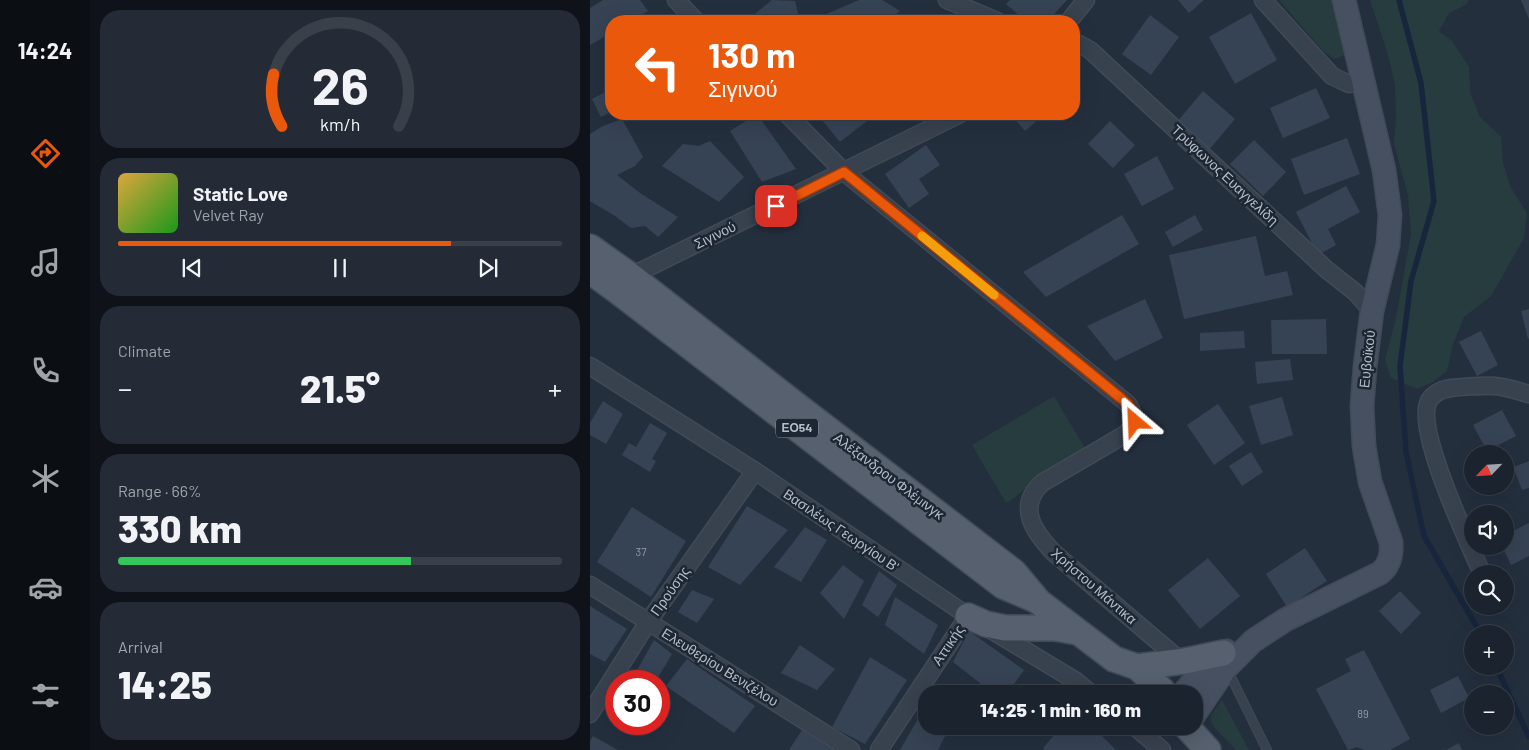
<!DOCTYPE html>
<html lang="en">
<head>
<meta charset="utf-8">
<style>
  :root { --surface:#1b232e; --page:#242b36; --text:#f1f3f6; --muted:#a0a4aa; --line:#39404a; --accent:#ea580c }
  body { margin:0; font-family:Barlow,sans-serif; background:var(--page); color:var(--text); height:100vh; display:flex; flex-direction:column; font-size:19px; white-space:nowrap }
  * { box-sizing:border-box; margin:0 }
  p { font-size:16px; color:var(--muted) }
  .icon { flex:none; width:28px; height:28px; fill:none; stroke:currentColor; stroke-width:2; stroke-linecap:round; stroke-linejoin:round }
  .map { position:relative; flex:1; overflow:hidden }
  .panel { display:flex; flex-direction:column; gap:10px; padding:10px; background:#0f1319; width:500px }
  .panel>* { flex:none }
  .top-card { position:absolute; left:15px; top:15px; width:475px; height:105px; border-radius:20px; box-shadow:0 5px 20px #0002,0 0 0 1px var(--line); background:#ea580c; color:#fff; overflow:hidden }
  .needle { width:32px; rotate:245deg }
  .fabs { position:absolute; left:874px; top:445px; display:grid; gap:10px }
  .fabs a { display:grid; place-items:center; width:50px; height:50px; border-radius:50%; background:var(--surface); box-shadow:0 5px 20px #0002,0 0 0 1px var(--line); font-size:25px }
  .speed { position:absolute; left:15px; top:670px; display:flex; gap:10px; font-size:25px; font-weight:700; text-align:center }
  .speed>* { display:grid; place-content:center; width:65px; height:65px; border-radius:50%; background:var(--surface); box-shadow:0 5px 20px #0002,0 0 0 1px var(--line); line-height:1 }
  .speed .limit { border:8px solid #d22; background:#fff; color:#111 }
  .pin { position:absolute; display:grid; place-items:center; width:42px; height:42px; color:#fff; margin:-21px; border-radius:10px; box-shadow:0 2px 8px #0006 }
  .me { position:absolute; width:55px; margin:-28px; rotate:334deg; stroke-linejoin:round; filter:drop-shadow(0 0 4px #0008) }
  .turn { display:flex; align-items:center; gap:18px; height:105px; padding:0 20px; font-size:22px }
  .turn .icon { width:65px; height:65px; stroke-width:2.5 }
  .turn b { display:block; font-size:35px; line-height:42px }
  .big { font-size:38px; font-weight:800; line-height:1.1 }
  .panel .widget { flex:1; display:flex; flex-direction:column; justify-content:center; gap:8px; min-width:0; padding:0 18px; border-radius:20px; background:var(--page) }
  .panel .dial { align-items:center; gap:0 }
  .dial svg { height:130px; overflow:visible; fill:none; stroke:var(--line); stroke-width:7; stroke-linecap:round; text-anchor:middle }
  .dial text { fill:var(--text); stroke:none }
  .song { display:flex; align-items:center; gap:15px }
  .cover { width:60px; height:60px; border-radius:8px; background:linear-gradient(135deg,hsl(40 70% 55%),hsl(120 70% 35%)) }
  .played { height:5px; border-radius:2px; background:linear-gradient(90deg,var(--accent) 75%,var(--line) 75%) }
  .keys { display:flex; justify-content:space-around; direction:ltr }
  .heat { display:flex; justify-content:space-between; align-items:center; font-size:28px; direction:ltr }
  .charge { height:8px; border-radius:4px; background:linear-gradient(90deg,#34c759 66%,var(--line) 0) }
  .trip { position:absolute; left:328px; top:685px; width:285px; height:50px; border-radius:20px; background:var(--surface); box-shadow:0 5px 20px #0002,0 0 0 1px var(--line); font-weight:800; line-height:50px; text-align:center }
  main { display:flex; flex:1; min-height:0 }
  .tab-bar { display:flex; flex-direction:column; width:90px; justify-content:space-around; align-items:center; background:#0b0e12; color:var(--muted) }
  .tab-bar .icon { width:35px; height:35px }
  .tab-bar .selected { color:var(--accent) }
  .tab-bar b { font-size:22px; color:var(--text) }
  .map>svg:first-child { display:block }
</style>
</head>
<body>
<main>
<nav class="tab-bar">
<b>14:24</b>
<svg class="icon selected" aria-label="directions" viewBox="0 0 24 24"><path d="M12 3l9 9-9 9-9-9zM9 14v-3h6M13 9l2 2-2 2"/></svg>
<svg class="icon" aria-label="music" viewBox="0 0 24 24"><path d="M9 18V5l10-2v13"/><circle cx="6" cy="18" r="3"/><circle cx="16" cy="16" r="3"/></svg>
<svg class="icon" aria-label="phone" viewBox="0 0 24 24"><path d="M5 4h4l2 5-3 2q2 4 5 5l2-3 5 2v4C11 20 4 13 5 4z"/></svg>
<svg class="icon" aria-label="climate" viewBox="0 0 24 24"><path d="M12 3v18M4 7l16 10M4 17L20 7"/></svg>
<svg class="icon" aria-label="car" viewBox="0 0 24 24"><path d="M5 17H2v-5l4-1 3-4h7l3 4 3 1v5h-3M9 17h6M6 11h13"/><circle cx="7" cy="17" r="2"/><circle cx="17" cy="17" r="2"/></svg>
<svg class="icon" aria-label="filters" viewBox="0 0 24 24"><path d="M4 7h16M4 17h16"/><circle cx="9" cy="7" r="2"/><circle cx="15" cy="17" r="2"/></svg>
</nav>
<section class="panel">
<div class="widget dial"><svg viewBox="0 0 100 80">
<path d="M14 69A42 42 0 1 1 86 69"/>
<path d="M14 69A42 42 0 0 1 9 37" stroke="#ea580c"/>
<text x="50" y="56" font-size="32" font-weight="700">26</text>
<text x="50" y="72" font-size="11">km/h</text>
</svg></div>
<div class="widget">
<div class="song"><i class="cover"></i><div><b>Static Love</b><p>Velvet Ray</p></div></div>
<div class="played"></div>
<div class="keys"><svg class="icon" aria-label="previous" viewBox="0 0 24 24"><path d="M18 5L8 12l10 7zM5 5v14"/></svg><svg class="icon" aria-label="pause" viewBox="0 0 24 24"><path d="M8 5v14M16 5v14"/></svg><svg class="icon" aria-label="next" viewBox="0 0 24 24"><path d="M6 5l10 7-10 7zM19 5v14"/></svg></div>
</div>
<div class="widget"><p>Climate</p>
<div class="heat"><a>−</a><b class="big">21.5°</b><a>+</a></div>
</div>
<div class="widget"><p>Range · 66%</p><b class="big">330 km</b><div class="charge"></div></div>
<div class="widget"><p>Arrival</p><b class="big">14:25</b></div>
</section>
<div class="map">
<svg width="939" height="750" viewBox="0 0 939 750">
  <rect width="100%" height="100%" fill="#242f3e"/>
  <!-- green -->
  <g fill="#263c3f">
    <polygon points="689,0 746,0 756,44 754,55 745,59 734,52"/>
    <polygon points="780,0 878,0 877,4 859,13 849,31 862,41 879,67 880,92 890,117 911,137 913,163 921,188 937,213 934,238 901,296 874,317 863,344 857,371 843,382 827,389 801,378 795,360 806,318 821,234 818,195 804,144 806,116 805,84 798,55"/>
    <polygon points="464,396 496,450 452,475 425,497 416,503 382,445"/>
    <polygon points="632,700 659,750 646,750 625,728 621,722 621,715"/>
  </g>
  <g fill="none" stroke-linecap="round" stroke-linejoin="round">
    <!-- stream -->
    <g stroke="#17263c" stroke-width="5.5">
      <polyline points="809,0 831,83 844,201 821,281 810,366 816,452 834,536 891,634"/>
      <polyline points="906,666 939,737"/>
    </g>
  </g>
  <!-- building -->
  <g fill="#364354">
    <polygon points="13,0 50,0 58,11 41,21 21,21 21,33 0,45 0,8"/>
    <polygon points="182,0 205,1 209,17 207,21 156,21"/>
    <polygon points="269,0 292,0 310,11 297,21 220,21"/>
    <polygon points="420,0 477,0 458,21 436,21 416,4"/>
    <polygon points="588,0 614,0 599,13"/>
    <polygon points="931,0 939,0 939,19"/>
    <polygon points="661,13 687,60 645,84 619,37"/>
    <polygon points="560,15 589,37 561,75 532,54"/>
    <polygon points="726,88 740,118 693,138 680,108"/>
    <polygon points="21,89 21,112 11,117 2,99"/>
    <polygon points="613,91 645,119 618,151 586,123"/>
    <polygon points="167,114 206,169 172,182 140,131"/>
    <polygon points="227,114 286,114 250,142"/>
    <polygon points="420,114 455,114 435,131"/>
    <polygon points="32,119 53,157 45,166 27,175 50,193 88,217 68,237 55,226 41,228 25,216 0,201 0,134 13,126"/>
    <polygon points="520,121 545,145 523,168 498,144"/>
    <polygon points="757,138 770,174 714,195 701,159"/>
    <polygon points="664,140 696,172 673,196 640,164"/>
    <polygon points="120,141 154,177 129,202 72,166 93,144 109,146"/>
    <polygon points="336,145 350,165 329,179 339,194 319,208 295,174"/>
    <polygon points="567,156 584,189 552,206 534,174"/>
    <polygon points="756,186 770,212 738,229 746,245 728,255 706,212"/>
    <polygon points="532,215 549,244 456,297 433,272"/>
    <polygon points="605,215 613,230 583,247 575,232"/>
    <polygon points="666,236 675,276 697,271 703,295 594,319 579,255"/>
    <polygon points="555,299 573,338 525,361 497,326"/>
    <polygon points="939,309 939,338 938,339 931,311"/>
    <polygon points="736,319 737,354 682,354 681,320"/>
    <polygon points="654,331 655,348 610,351 610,333"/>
    <polygon points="891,331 908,365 887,376 869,342"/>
    <polygon points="700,359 703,380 667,384 665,362"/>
    <polygon points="692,397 703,435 671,445 659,406"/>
    <polygon points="13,401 33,414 16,444 0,435 0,423"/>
    <polygon points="628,404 655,443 624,465 597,425"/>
    <polygon points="912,410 926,436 897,451 883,425"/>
    <polygon points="60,423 77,433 62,459 66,461 60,472 32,455 39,443 46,447"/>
    <polygon points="661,452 673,472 652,486 639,466"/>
    <polygon points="939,461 939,488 932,490 923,467"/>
    <polygon points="157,506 198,530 150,585 118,567"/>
    <polygon points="42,507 96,541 61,597 7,562"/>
    <polygon points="939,523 939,556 921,565 912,546 915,546 915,535"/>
    <polygon points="215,527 237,540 211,582 184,567"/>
    <polygon points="715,548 737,581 697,607 676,574"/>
    <polygon points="618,558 650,596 610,629 578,590"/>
    <polygon points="253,565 274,581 254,619 230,593"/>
    <polygon points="289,571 307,585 288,617 272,605"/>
    <polygon points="102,590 124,599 107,623 88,612"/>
    <polygon points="810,591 831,613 811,634 789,611"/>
    <polygon points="305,597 348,625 334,654 295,625"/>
    <polygon points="0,606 37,629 15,662 0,654"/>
    <polygon points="379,631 434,670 417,694 404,694 363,662"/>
    <polygon points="64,640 82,654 66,681 41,681"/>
    <polygon points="210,645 245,669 227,690 191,673"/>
    <polygon points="774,650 820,739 800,750 774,750 767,747 758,750 726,689 761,671 755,659"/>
    <polygon points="280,657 317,680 275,744 242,727"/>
    <polygon points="97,659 165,706 144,733 76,686"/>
    <polygon points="868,676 879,698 851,713 840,690"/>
    <polygon points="336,705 336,726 360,726 348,750 310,750"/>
    <polygon points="472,726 502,726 526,750 455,750 453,748"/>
    <polygon points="212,730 243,750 199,750"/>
    <polygon points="3,736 28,750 0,750 0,741"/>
    <polygon points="869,743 872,750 856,750"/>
  </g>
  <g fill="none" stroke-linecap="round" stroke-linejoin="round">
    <defs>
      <polyline id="lane" points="638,671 677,750"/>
      <g id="street">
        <polyline points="86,0 106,21"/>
        <polyline points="357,0 407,21"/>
        <polyline points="673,0 742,76 759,84 772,80"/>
        <polyline points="479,21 496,0"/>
        <polyline points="484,44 489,44 500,50 737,270 765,292 782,311"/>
        <path d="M197,114L254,172L538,404C546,418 547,424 534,435L452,483C426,507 444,532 464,553L591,661"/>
        <polyline points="41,276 370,114"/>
        <polyline points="0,366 165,471 378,616 486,681 502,694"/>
        <path d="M890,569C878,541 822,424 840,399C843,395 850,390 856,389C863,387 897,385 905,386C917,387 928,391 939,394"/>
        <polyline points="0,585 261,750"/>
        <polyline points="0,714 58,622 165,471"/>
        <polyline points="544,726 572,750"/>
        <polyline points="289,750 378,616"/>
      </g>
      <g id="secondary">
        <polyline points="593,694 615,667 636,651"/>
        <path d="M604,715L636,668L663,641L695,620L790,573C800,565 802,555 801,542L780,482L774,446L772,406L775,367L782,311L798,245L800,215L794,170L754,0"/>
      </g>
      <g id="primary">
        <polyline points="0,247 41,276 205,404 424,572 449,602 524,659 547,667 572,690 574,694"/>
        <polyline points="0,271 26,290 413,586 446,600"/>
        <polyline points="378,616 396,624 415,628 465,628 487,632"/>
        <polyline points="547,667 595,661 633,653"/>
        <polyline points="596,726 618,750"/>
      </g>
    </defs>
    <!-- lane casing -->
    <use href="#lane" stroke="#414a57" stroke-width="10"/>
    <!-- street casing -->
    <use href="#street" stroke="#414a57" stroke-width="19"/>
    <!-- secondary casing -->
    <use href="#secondary" stroke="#414a57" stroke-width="25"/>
    <!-- primary casing -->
    <use href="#primary" stroke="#414a57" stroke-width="28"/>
    <!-- lane -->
    <use href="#lane" stroke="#38414e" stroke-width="8"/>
    <!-- street -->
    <use href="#street" stroke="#38414e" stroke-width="16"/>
    <!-- secondary -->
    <use href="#secondary" stroke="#465061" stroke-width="22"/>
    <!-- primary -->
    <use href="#primary" stroke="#56606e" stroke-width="25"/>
  </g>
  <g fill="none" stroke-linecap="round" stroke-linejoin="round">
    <defs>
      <polyline id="route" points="186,206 254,172 538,404 544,413 545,422"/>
    </defs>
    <!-- route casing -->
    <use href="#route" stroke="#983908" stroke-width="12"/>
    <!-- route -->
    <use href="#route" stroke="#ea580c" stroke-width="9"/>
    <!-- slow -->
    <polyline stroke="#f59e0b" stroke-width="9" points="332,236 404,295"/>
  </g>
  <g text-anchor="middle" stroke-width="5" stroke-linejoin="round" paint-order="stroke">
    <!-- number labels -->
    <g font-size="11" fill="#929caa">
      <text x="51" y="556">37</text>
      <text x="773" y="718">89</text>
    </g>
    <!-- shield labels -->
    <rect fill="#1d2633" stroke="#878f9c" stroke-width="1" x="186" y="418.5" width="42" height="19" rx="4"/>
    <g font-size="12" font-weight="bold" fill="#b4bcc9">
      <text x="207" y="432">ΕΟ54</text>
    </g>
    <!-- street labels -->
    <g font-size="14" fill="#b4bcc9" stroke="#1d2633">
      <text transform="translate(635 175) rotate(43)" y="5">Τρύφωνος Ευαγγελίδη</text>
      <text transform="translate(125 235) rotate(-26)" y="5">Σιγινού</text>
      <text transform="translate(777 359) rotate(-84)" y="5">Ευβοϊκού</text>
      <text transform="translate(299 476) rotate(37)" y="5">Αλέξανδρου Φλέμινγκ</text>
      <text transform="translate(251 530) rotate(34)" y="5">Βασιλέως Γεωργίου Β'</text>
      <text transform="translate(504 586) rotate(41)" y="5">Χρήστου Μάντικα</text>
      <text transform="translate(80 591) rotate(-55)" y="5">Προύσης</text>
      <text transform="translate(358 645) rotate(-56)" y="5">Αττικής</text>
      <text transform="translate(130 667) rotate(32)" y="5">Ελευθερίου Βενιζέλου</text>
    </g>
  </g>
</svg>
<div class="fabs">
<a><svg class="needle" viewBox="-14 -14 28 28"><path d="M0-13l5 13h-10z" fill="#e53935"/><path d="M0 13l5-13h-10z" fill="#a0a4aa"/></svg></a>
<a><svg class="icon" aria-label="sound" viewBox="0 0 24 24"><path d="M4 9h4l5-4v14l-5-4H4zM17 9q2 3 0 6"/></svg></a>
<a><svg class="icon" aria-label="search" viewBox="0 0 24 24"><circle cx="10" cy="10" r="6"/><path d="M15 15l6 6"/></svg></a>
<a>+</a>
<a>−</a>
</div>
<div class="speed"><div class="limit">30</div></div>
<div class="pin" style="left:186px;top:206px;background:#d93025"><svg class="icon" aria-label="arrive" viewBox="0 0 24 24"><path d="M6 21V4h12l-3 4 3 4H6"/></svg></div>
<svg class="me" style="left:545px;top:422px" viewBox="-20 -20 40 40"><path d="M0-17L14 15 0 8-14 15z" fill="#ea580c" stroke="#fff" stroke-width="4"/></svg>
<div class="trip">14:25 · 1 min · 160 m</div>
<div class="top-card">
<div class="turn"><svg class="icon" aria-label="left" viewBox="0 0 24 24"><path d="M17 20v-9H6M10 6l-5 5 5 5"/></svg><div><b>130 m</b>Σιγινού</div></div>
</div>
</div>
</main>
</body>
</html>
